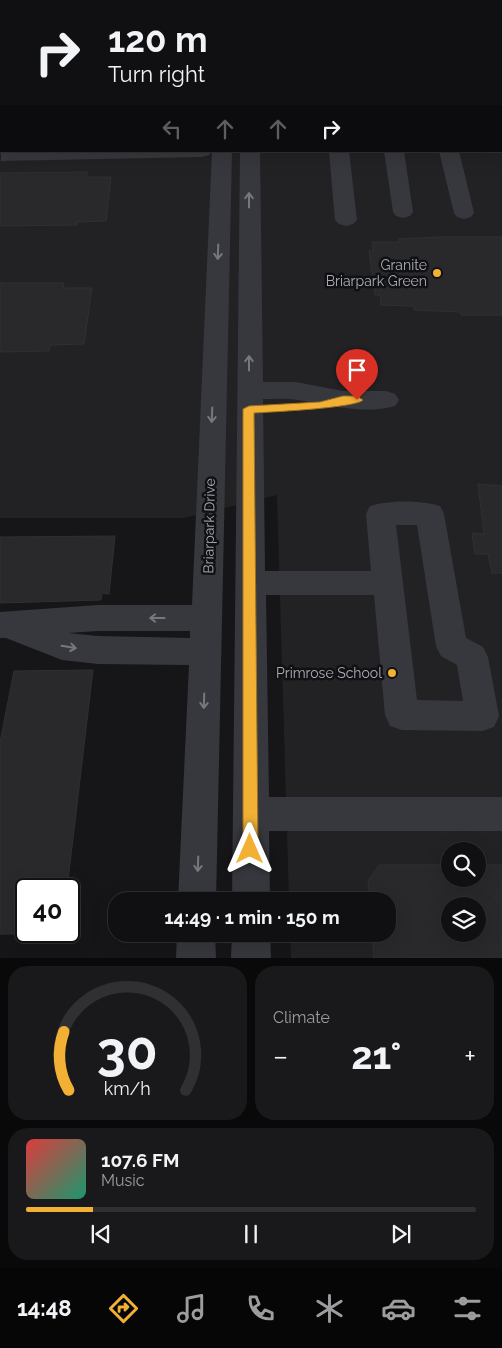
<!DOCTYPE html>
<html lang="en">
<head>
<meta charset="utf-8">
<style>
  :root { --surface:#101012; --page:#19191b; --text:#f1f3f6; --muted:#9c9d9f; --line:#303032; --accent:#f2b134 }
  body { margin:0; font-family:Raleway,sans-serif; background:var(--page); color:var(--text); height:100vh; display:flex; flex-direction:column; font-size:19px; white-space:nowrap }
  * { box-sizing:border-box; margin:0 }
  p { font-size:16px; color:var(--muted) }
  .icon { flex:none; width:28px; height:28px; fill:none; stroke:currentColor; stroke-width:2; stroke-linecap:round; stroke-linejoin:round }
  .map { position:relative; height:958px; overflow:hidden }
  .sheet { display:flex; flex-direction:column; gap:8px; padding:8px; background:#09090a; flex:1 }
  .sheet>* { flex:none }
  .banner { position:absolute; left:0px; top:0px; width:502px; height:152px; box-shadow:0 5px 20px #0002,0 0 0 1px var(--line); background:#101012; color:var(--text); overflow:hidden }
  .controls { position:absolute; left:441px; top:842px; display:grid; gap:10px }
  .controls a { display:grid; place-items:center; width:45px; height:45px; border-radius:50%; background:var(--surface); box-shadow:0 5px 20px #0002,0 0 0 1px var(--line); font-size:25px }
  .speed { position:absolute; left:15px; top:878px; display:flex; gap:10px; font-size:25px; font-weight:700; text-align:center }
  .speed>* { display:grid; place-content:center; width:65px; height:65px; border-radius:50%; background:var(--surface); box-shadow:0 5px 20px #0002,0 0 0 1px var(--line); line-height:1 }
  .speed .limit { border:2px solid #111; border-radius:8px; background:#fff; color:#111 }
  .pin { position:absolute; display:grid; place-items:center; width:42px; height:42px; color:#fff; margin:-51px -21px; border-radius:50% 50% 50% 0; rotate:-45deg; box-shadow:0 0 5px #0007 }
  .pin .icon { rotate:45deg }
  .me { position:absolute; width:55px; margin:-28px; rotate:0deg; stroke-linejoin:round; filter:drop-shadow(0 0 4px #0008) }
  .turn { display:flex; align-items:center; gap:18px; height:105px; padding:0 25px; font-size:22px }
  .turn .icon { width:65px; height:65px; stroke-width:2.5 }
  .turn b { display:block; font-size:35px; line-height:42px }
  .lanes { display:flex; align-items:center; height:48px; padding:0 25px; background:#0003; justify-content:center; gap:25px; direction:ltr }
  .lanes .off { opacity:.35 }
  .big { font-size:38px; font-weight:700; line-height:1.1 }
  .sheet .widget { flex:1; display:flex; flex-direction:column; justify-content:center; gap:8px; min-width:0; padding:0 18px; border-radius:20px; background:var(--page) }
  .sheet .dial { align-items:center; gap:0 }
  .dial svg { height:130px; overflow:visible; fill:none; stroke:var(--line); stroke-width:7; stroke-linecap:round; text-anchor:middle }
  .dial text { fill:var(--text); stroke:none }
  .song { display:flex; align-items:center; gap:15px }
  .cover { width:60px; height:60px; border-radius:8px; background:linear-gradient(135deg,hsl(0 70% 55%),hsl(160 70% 35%)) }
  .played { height:5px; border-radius:2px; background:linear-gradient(90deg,var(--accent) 15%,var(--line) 15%) }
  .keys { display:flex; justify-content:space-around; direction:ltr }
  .heat { display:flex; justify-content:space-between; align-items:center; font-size:28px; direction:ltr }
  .sheet .tiles { flex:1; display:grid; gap:8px; grid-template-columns:1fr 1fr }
  .widget:last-child { grid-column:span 2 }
  .trip { position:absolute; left:108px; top:892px; width:288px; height:50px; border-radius:20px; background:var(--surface); box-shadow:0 5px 20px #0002,0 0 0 1px var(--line); font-weight:700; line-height:50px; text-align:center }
  .tab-bar { display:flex; height:80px; justify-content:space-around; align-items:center; background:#060607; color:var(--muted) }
  .tab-bar .icon { width:35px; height:35px }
  .tab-bar .current { color:var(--accent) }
  .tab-bar b { font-size:22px; color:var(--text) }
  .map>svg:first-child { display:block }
</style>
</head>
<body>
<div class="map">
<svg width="502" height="958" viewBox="0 0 502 958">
  <rect width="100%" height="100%" fill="#161618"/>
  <!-- built -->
  <path fill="#222225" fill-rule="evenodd" d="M0,0H502V958H291L290,934H386V901H289L277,495L184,518H0ZM1,1H501V151H1ZM450,851H478V879H450ZM450,906H478V934H450Z"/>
  <!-- building -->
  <g fill="#29292c" stroke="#303034" fill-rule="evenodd">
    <polygon points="87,172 87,177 111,177 106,221 77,222 77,225 0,226 0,173"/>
    <polygon points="439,237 502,237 502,315 461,315 460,312 414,310 414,306 381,305 380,295 375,295 369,251 373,251 372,242 399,242 399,239"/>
    <polygon points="0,283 64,283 63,288 92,288 84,344 50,345 49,351 0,352"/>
    <polygon points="478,484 502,486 502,573 492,573 488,554 475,554 472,533 484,534"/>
    <polygon points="115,536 109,594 102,593 101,600 0,603 0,537"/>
    <polygon points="93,670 67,889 26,889 26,934 0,934 0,742 14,671"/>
    <path d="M379,865H450V879H478V865H502V958H374L372,934H386V901H370L368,881ZM450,906H478V934H450Z"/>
  </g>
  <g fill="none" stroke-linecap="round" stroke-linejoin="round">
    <!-- minor -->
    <g fill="#37383d" fill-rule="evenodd">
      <rect x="223" y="0" width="16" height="1"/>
      <rect x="0" y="23" width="1" height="10"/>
      <rect x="0" y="50" width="1" height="10"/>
      <rect x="501" y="52" width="1" height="10"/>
      <rect x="501" y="83" width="1" height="10"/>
      <polygon points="1,145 1,151 212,151 209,155 202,157 1,161"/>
      <path d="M212,151H232L216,901H178L189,665L98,664L62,660L6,638H0V612L98,605H192ZM98,631H190V638L98,636L68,633Z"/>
      <path d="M240,151H260L263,382H296L343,391H386L395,394L399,400L395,406C363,415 330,405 298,400C287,398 275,399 263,399L265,571H371L366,514L370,506C390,500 420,500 440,506L444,514L466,638L483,647L488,657L499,716L494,727L482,731L402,730L390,726L385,715L374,595H266L269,797H502V831H269L270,901H232ZM396,525H417L436,646L441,656L457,665L463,701L417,700Z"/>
      <polygon points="329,151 349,151 357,220 353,224 346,226 339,224 335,220"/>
      <polygon points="384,151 404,151 413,212 410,216 403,218 396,216 393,212"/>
      <polygon points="439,151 459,151 474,213 471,217 464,219 457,217 454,213"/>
      <polygon points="177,934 215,934 216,958 176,958"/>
      <polygon points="232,934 270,934 271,958 231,958"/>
    </g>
  </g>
  <!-- one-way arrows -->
  <defs><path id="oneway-shaft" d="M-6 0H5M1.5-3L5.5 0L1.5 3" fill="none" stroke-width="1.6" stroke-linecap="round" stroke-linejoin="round" transform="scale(1.25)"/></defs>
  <g stroke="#757881">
    <use href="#oneway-shaft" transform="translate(249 200) rotate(-90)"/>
    <use href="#oneway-shaft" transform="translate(218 252) rotate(92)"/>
    <use href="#oneway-shaft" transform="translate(249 363) rotate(-90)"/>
    <use href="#oneway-shaft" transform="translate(212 415) rotate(92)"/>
    <use href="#oneway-shaft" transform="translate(157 618) rotate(-180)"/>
    <use href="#oneway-shaft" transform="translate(69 647) rotate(9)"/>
    <use href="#oneway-shaft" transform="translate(204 701) rotate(92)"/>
    <use href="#oneway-shaft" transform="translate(198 864) rotate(92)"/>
  </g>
  <!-- route -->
  <path fill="#f2b134" stroke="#9d7322" d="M343,396H357L363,400C356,408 270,412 254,413L258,849L256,854L250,856L245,854L243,849V409L249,406L320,402Z"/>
  <!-- markers -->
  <g fill="#f2b134" stroke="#111113" stroke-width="2">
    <circle cx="437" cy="273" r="5"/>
    <circle cx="392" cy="673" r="5"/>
  </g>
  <g text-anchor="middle" stroke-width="5" stroke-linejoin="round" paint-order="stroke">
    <!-- poi labels -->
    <g font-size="14" fill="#a8adb8" stroke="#111113" text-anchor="end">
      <text x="427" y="270">Granite<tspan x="427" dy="16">Briarpark Green</tspan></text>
      <text x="382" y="678">Primrose School</text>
    </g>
    <!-- street labels -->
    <g font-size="14" fill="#a8adb8" stroke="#111113">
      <text transform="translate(209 526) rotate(-89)" y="5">Briarpark Drive</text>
    </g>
  </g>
</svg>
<div class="controls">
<a><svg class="icon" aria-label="search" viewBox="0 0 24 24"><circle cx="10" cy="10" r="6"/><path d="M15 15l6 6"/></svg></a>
<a><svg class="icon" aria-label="layers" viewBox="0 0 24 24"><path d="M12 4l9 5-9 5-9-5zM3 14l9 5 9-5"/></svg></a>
</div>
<div class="speed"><div class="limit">40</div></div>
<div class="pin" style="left:357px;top:400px;background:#d93025"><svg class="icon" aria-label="arrive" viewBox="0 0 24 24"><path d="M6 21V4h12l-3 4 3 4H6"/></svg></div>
<svg class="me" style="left:250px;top:849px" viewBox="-20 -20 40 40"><path d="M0-17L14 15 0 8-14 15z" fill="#f2b134" stroke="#fff" stroke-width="4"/></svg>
<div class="trip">14:49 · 1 min · 150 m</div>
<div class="banner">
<div class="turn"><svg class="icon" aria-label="right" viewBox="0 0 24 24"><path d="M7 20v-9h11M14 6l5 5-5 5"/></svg><div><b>120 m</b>Turn right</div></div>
<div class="lanes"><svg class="icon off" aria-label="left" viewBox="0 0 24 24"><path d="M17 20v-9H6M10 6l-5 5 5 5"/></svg><svg class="icon off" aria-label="ahead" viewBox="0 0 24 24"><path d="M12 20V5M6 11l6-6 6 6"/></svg><svg class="icon off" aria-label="ahead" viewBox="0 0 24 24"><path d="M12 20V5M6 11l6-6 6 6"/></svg><svg class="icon" aria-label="right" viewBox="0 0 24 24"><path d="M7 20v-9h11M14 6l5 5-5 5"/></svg></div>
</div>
</div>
<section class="sheet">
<div class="tiles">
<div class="widget dial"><svg viewBox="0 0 100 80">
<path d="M14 69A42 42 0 1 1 86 69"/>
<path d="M14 69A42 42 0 0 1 11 33" stroke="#f2b134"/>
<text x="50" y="56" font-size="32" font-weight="700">30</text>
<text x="50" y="72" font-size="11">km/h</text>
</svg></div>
<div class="widget"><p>Climate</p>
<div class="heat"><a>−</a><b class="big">21°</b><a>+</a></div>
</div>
<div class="widget">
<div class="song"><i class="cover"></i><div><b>107.6 FM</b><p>Music</p></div></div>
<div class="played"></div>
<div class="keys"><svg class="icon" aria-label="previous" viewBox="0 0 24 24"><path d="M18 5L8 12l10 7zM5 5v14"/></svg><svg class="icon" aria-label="pause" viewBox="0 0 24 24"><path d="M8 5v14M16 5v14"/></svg><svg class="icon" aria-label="next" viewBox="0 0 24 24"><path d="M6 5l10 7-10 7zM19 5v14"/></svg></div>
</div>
</div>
</section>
<nav class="tab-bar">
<b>14:48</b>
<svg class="icon current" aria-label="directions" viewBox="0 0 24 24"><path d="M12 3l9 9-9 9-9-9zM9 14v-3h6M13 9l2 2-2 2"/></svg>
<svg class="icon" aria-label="music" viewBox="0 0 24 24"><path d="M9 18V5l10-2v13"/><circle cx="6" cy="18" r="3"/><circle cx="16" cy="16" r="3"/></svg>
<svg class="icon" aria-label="phone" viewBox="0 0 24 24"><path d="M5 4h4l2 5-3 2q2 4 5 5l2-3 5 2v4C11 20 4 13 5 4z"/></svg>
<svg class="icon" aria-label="climate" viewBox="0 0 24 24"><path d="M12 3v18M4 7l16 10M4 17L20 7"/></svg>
<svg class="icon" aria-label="car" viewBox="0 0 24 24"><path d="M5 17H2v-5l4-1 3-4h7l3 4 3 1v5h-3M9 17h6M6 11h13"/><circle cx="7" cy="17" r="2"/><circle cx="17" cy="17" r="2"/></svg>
<svg class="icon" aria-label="filters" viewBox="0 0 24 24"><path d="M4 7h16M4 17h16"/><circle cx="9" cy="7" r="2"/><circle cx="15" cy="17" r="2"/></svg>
</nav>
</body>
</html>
